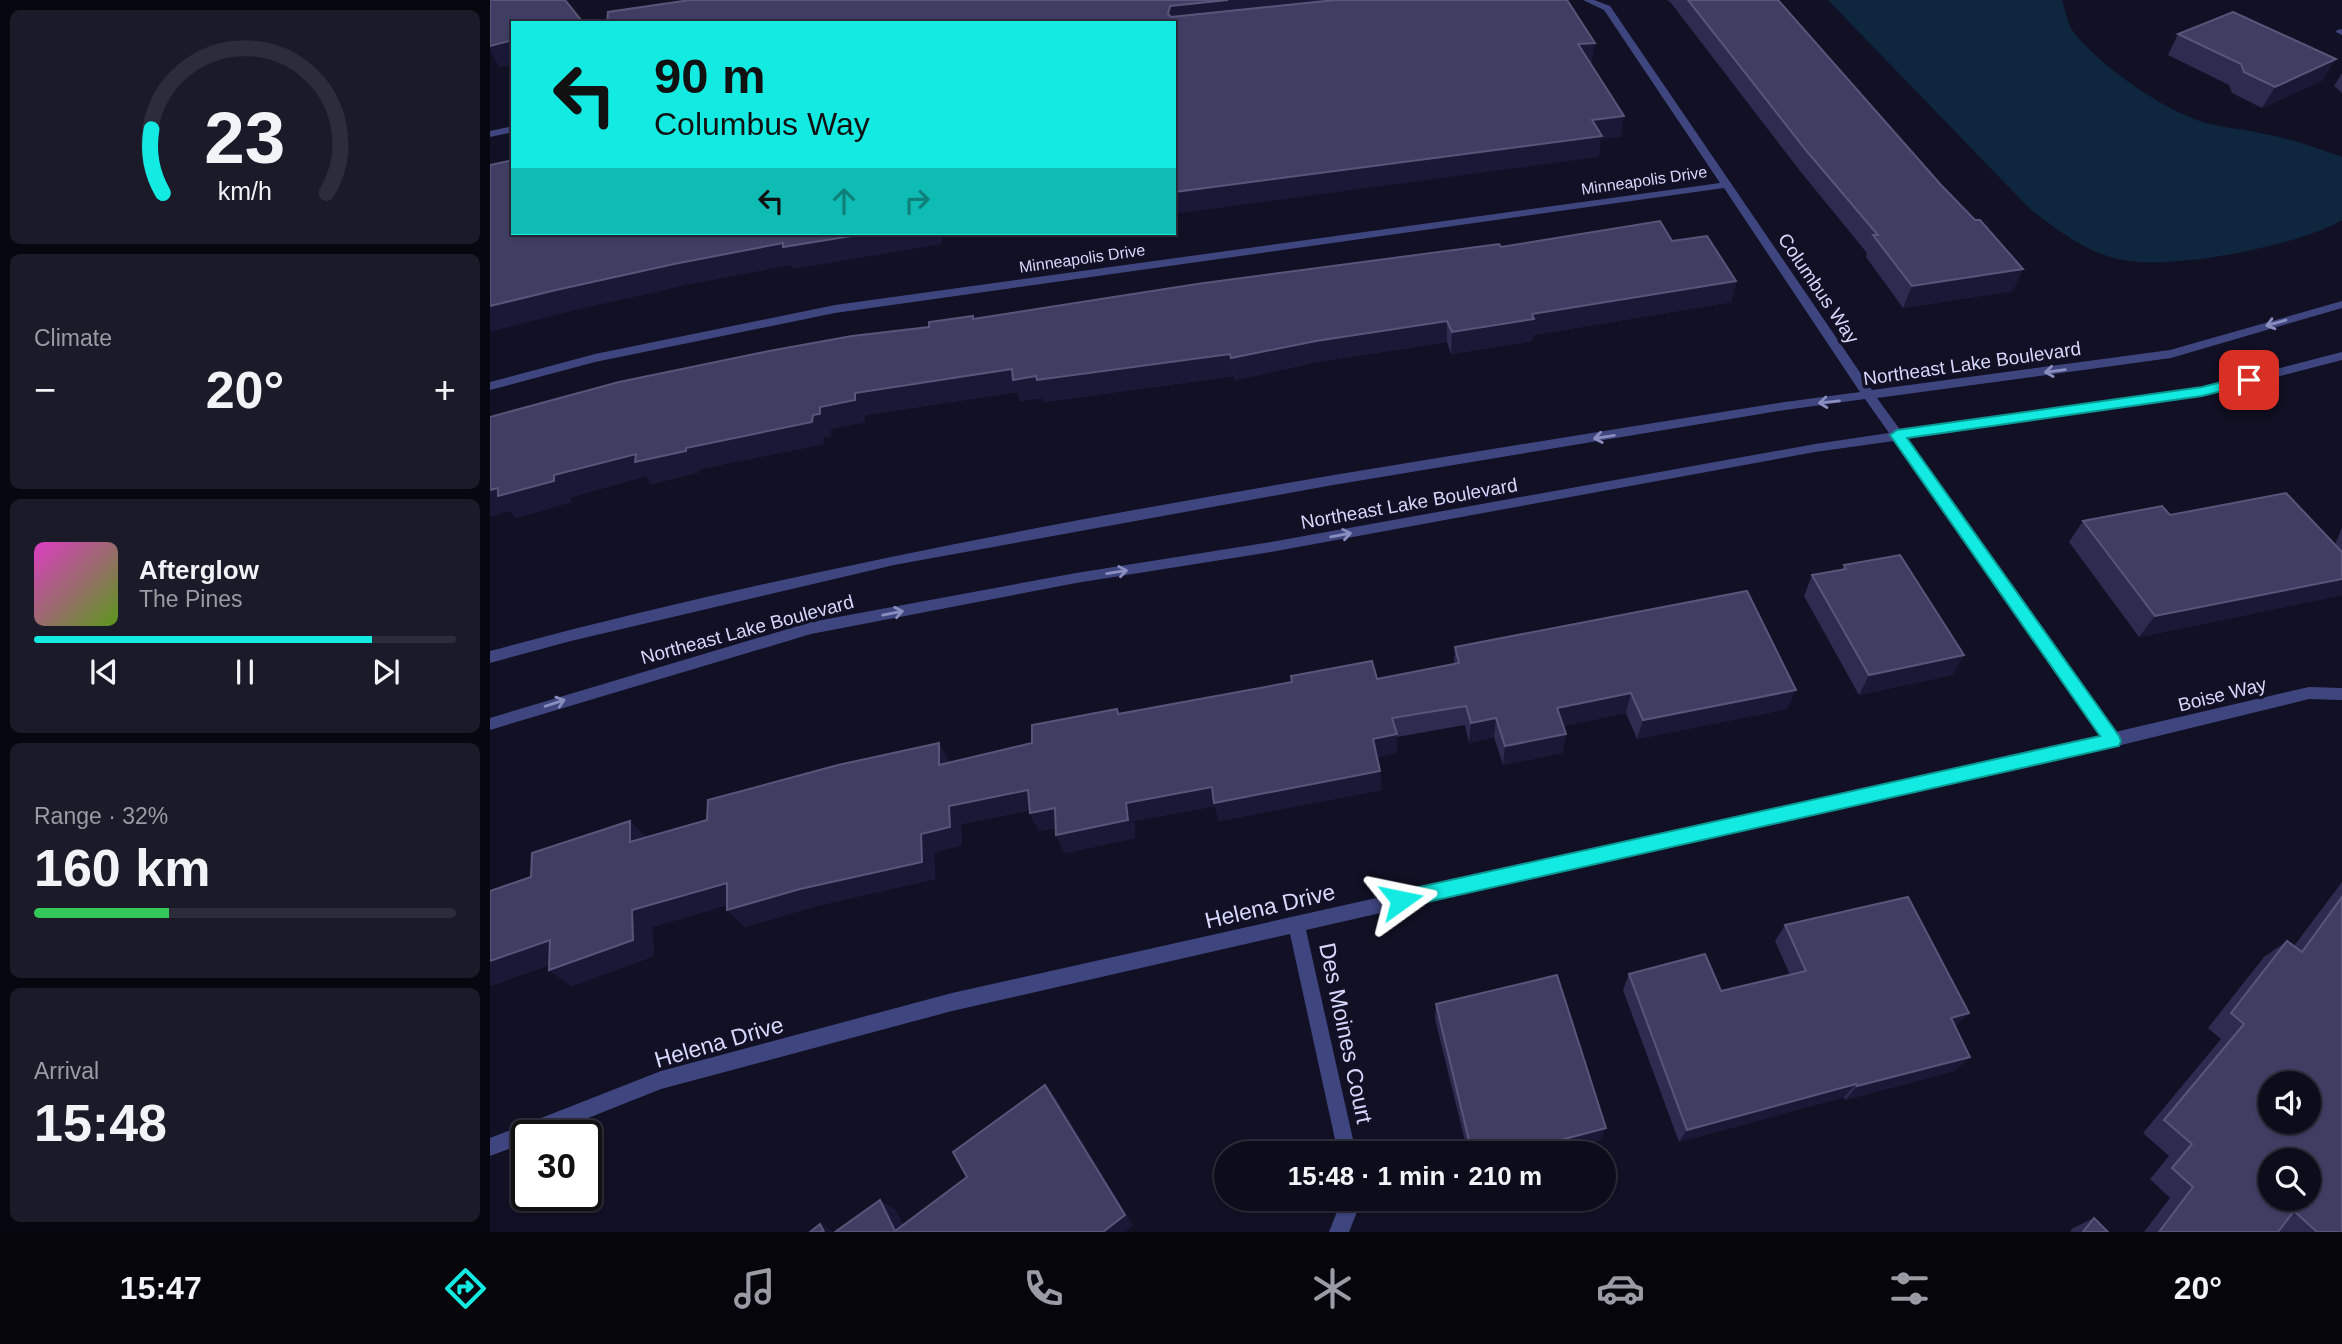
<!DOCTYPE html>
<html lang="en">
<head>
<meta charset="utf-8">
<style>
  :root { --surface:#0d0c1b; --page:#1b1a28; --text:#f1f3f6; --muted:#9a9ba3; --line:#2d2c3a; --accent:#13ebe2 }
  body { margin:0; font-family:Helvetica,sans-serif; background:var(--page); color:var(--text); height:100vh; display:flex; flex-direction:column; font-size:26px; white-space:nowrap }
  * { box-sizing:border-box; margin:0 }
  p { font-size:23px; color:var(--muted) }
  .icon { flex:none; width:38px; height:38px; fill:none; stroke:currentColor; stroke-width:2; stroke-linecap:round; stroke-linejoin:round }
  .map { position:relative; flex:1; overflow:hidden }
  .details { display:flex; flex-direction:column; gap:10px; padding:10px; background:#07070f; width:490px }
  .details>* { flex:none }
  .guide { position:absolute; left:21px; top:21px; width:665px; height:214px; border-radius:0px; box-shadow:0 2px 5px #0004,0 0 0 2px var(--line); background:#13ebe2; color:#111; overflow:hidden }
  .fabs { position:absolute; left:1768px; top:1071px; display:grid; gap:14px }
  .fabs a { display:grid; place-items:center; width:63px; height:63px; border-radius:50%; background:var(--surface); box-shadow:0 2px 5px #0004,0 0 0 2px var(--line); font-size:35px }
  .speed { position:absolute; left:21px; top:1120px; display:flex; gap:14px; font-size:35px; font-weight:700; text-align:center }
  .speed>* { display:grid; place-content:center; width:91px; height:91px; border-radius:50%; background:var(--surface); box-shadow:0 2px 5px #0004,0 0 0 2px var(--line); line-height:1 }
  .speed .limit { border:4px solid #111; border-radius:10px; background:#fff; color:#111 }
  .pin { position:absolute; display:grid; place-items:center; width:60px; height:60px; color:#fff; margin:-30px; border-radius:14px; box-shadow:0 4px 10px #0006 }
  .me { position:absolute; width:77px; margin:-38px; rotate:78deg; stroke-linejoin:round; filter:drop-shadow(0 0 5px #0008) }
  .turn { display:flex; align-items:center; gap:24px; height:147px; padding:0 28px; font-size:32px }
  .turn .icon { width:91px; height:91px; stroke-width:2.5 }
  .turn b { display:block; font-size:49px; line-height:60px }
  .lanes { display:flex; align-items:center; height:66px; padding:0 28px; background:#0003; justify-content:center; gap:35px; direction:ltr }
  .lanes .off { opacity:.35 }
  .big { font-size:52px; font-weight:800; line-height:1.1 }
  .details .widget { flex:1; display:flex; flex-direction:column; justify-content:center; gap:10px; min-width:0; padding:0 24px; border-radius:10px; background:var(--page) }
  .details .dial { align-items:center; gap:0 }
  .dial svg { height:182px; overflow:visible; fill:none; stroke:var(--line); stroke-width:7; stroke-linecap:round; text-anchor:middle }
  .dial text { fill:var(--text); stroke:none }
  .song { display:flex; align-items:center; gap:21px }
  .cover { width:84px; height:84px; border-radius:10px; background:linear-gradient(135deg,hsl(310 70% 55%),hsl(90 70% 35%)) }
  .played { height:7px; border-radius:4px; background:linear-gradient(90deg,var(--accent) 80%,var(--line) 80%) }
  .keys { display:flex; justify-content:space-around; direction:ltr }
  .heat { display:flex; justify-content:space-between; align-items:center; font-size:38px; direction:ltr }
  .charge { height:10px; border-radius:5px; background:linear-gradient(90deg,#34c759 32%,var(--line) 0) }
  .trip { position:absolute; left:724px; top:1141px; width:402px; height:70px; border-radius:35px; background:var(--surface); box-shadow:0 2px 5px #0004,0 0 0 2px var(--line); font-weight:800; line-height:70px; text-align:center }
  .tab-bar { display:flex; height:112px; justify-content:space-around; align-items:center; background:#05050b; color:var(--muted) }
  .tab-bar .icon { width:49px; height:49px }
  .tab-bar .selected { color:var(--accent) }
  .tab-bar b { font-size:32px; color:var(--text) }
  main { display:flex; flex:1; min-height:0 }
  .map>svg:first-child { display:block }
</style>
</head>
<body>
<main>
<section class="details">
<div class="widget dial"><svg viewBox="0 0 100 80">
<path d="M14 69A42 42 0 1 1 86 69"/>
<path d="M14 69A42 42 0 0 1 9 41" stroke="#13ebe2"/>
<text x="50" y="56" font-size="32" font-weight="700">23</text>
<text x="50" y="72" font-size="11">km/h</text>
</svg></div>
<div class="widget"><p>Climate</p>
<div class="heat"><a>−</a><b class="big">20°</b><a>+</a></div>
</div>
<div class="widget">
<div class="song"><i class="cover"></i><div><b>Afterglow</b><p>The Pines</p></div></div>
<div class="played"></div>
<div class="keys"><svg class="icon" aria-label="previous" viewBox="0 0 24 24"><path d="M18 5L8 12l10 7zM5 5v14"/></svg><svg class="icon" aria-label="pause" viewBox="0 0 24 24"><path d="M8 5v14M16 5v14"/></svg><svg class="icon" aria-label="next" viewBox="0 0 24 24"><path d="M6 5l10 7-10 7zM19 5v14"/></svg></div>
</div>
<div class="widget"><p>Range · 32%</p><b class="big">160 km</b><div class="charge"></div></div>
<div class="widget"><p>Arrival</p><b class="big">15:48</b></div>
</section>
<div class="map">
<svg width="1852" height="1232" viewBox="0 0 1852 1232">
  <rect width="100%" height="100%" fill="#111024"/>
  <!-- water -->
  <path fill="#0e273f" d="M1338,0H1572C1575,10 1577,22 1582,30C1607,64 1668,106 1707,120C1728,128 1749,128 1770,133C1798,138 1825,147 1852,157V220C1808,246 1683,270 1633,260C1596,253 1569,231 1540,209Z"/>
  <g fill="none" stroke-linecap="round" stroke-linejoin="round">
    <!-- minor -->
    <g fill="#3f467f" fill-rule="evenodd">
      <path d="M1093,0H1104L1120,6L1382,390L1680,350L1852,301V308L1681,358L1387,398L1411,431L1712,388L1852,352V360L1712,396L1416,439L1625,732L1819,687L1852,688V700L1819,699L1623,747L1620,746L816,930L866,1153H848L800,934L462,1011L171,1089L53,1136H37V1142L0,1156V1138L171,1071L462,993L1611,736L1404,441L1325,452L781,552L586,583L321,634L0,730V718L321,622L586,573L781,542L1325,444L1399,433L1375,399L1295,410L843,485L404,565L81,641L0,663V651C425,537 861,472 1295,402L1370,392L1234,188L345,313L105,362L0,390V382L105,354L345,305L1230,183L1114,10Z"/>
      <polygon points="1852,29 1852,35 1846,32 1847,30"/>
      <polygon points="23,126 23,132 0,137 0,131"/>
      <polygon points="852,1199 872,1199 859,1232 839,1232"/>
    </g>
  </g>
  <!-- wall -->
  <g fill="#2d2b50">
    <polygon points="1177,0 1288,0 1523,291 1413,308 1376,257 1377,253 1310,171 1181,3"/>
    <polygon points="1688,34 1833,80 1772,108 1742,93 1739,85 1678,55"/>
    <polygon points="1852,73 1852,93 1844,86"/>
    <polygon points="1182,241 1246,281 1241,302 1043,335 1042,341 961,354 957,342 827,362 745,380 744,376 554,402 552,398 530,401 527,392 375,415 375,422 341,429 341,436 334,437 334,444 210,469 210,472 161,484 156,476 81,497 81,502 26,518 21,511 439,327 484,319 1011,247"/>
    <polygon points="1680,515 1845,545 1852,527 1852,595 1649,637 1579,542 1593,521"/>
    <polygon points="1354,565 1474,655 1462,675 1369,695 1314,596 1322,575 1352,570"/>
    <polygon points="965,647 1297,709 1147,739 1136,713 1073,726 1076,734 1072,753 1013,765 1004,737 979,743 975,725 907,737 907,753 887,757 890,771 891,790 729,821 725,806 644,821 645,838 575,853 566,835 566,828 549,831 540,813 540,810 471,824 472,845 444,852 445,879 326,906 255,927 237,910 237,905 162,927 164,956 82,986 59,970 59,965 0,986 0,891 157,837 542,743 629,714 887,679 964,664"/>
    <polygon points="1852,882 1852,1231 1851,1232 1654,1232 1680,1198 1660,1179 1679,1156 1653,1133 1731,1039 1718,1028 1774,957 1797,941 1804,946"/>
    <polygon points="1295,925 1465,1027 1480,1057 1464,1071 1355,1100 1354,1097 1189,1142 1133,990 1139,974 1231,991 1300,975 1285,941"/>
    <polygon points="946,1004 1110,1140 1070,1151 1071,1153 978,1153 945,1019"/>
    <polygon points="1604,1218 1618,1232 1580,1232 1583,1228"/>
  </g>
  <!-- shaded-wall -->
  <g fill="#1a1837">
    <polygon points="738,0 936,0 684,26 678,14 680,6"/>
    <polygon points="23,40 23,64 10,68 0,51 0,46"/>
    <polygon points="1105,43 1102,63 1086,65 1088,44"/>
    <polygon points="1846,59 1833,80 1772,108 1785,87"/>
    <polygon points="1134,116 1131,137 1111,139 1109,157 684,214 684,192 1102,120"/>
    <polygon points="380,233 479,233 452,236 452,244 303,269 301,265 197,285 81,311 0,332 0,306 66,290 184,264 293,243"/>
    <polygon points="1533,269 1523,291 1413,308 1422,286"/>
    <polygon points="1246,281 1241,302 1043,335 1042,341 961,354 962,332 1042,314"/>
    <polygon points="957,321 957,342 827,362 745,380 741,358 826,341"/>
    <polygon points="740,354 744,376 554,402 552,398 530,401 527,392 375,415 375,422 341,429 341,436 334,437 334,444 210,469 210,472 161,484 156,476 81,497 81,502 26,518 21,511 0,517 0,490 146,454 196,448 323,415 330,407 365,393 522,369"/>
    <polygon points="1852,579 1852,595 1649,637 1665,616"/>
    <polygon points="1474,655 1462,675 1369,695 1379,675"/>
    <polygon points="1306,690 1297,709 1147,739 1153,720"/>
    <polygon points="1141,693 1136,713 1064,728 1067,708"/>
    <polygon points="1006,718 1004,737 979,743 981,723"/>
    <polygon points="907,734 907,753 884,758 883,739"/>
    <polygon points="1076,734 1072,753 1013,765 1015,746"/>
    <polygon points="449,743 460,762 449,765"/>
    <polygon points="890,771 891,790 729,821 725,806 644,821 645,838 575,853 566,835 636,803 722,787"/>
    <polygon points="538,790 548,808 471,824 472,845 444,852 445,879 326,906 255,927 237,910 431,834 459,806"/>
    <polygon points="565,808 574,826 549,831 540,813"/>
    <polygon points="140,821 159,839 140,842"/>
    <polygon points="237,883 255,900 162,927 164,956 82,986 59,970 142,910"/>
    <polygon points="60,940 83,956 0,986 0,961"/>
    <polygon points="1479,1013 1464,1028 1461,1018"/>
    <polygon points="1480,1057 1464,1071 1355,1100 1367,1086"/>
    <polygon points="1366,1084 1354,1097 1189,1142 1197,1130"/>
    <polygon points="555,1085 566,1098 643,1225 635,1232 613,1232"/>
    <polygon points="1116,1128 1110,1140 1063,1153 1067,1141"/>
    <polygon points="390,1200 406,1210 417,1232 405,1231"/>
    <polygon points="330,1224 344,1232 334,1232"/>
  </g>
  <!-- building -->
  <g fill="#3f3d62" stroke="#57567a" stroke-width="2" fill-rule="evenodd">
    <polygon points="0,0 75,0 91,20 82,23 23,23 23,40 0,46"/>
    <polygon points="200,0 738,0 680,6 678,14 681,17 845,0 1077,0 1105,43 1088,44 1134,116 1102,120 1112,136 684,192 684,23 117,23 118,12"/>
    <polygon points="1198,0 1288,0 1451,185 1485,220 1490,220 1533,269 1422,286 1383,235 1388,235 1315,149"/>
    <polygon points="1743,12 1846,59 1785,87 1754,72 1751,64 1688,34"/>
    <polygon points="23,160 23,233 380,233 293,247 293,243 184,264 66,290 0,306 0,165"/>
    <polygon points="1170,221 1182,241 1217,236 1246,281 1042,314 1044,319 962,332 957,321 826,341 741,358 740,354 547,380 546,376 523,380 522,369 365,393 365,400 330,407 330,414 323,415 322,422 196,448 196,451 145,462 146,454 64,475 64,481 8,496 8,488 0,490 0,417 129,382 279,351 362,336 439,327 439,322 483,316 483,319 707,284 1009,244 1011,247"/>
    <polygon points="1796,493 1852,552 1852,579 1665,616 1593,521 1672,506 1680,515"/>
    <polygon points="1410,555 1474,655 1379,675 1322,575 1356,569 1354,565"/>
    <polygon points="1257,591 1306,690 1153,720 1141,693 1067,708 1076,734 1015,746 1006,718 981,723 976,706 902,718 907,734 883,739 890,771 724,803 722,787 636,803 638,820 566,835 565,808 540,813 538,790 459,806 460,827 431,834 432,862 310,889 237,910 237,883 142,910 143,940 59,970 60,940 0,961 0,891 41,877 42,853 140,821 140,842 217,820 218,800 348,765 449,743 449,765 542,743 542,725 627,709 628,714 802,682 801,676 882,661 887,679 969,663 965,647"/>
    <polygon points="1418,897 1479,1013 1461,1018 1480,1057 1367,1086 1366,1084 1197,1130 1139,974 1215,954 1231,991 1316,971 1295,925"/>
    <path d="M1852,897V1231L1851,1232H1827L1804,1211L1788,1232H1669L1703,1187L1682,1168L1702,1144L1674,1120L1754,1024L1741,1013L1797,941L1812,952ZM1780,1083H1818V1122H1780ZM1780,1160H1818V1199H1780Z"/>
    <polygon points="1067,975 1116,1128 1067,1141 1071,1153 982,1153 946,1004"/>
    <polygon points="555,1085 635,1215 613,1232 345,1232 390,1200 405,1231 477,1177 463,1152"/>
    <polygon points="1604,1218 1618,1232 1593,1232"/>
    <polygon points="330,1224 334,1232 320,1232"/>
  </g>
  <!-- one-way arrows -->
  <defs><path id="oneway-shaft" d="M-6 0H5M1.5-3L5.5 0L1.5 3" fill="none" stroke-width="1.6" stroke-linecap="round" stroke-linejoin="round" transform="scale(1.75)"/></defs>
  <g stroke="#8a8ebe">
    <use href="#oneway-shaft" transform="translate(1786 323) rotate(164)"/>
    <use href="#oneway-shaft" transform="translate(1565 371) rotate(172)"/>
    <use href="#oneway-shaft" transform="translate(1339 402) rotate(174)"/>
    <use href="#oneway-shaft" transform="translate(1114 437) rotate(171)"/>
    <use href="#oneway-shaft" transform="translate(851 535) rotate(-10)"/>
    <use href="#oneway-shaft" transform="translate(627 572) rotate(-9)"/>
    <use href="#oneway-shaft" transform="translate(403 613) rotate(-11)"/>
    <use href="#oneway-shaft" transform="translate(65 703) rotate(-18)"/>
  </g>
  <!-- route -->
  <polygon fill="#13ebe2" stroke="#0c9993" stroke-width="2" points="1759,375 1765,380 1764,383 1712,396 1417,438 1629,736 1631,741 1629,746 911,908 905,906 902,900 905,893 911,891 1610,736 1400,435 1407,430 1712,387"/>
  <g text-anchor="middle" stroke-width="7" stroke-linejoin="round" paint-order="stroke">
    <!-- far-street labels -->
    <g font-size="16" fill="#d6d7fc" stroke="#111024">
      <text transform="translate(1154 180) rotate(-8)" y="6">Minneapolis Drive</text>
      <text transform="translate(592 258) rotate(-8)" y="6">Minneapolis Drive</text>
    </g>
    <!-- street labels -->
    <g font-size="19" fill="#d6d7fc" stroke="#111024">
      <text transform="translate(1329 288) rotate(56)" y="7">Columbus Way</text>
      <text transform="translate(1482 363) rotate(-8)" y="7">Northeast Lake Boulevard</text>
      <text transform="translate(919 503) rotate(-10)" y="7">Northeast Lake Boulevard</text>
      <text transform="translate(257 629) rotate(-15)" y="7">Northeast Lake Boulevard</text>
      <text transform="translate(1732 694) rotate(-14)" y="7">Boise Way</text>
    </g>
    <!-- near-street labels -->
    <g font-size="23" fill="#d6d7fc" stroke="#111024">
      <text transform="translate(780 906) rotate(-13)" y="8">Helena Drive</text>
      <text transform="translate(856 1033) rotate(78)" y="8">Des Moines Court</text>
      <text transform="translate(229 1042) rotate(-16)" y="8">Helena Drive</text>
    </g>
  </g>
</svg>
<div class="fabs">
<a><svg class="icon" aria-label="sound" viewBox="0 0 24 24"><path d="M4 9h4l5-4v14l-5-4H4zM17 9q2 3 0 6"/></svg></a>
<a><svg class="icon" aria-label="search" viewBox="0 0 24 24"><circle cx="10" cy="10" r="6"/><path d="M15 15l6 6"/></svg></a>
</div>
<div class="speed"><div class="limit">30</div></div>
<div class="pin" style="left:1759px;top:380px;background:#d93025"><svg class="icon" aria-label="arrive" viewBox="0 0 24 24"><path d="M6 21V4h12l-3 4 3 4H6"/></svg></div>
<svg class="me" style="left:911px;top:900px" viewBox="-20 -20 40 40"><path d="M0-17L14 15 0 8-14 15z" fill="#13ebe2" stroke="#fff" stroke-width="4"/></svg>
<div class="trip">15:48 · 1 min · 210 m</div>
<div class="guide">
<div class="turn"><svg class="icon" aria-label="left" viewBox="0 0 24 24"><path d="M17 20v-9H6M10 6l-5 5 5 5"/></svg><div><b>90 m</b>Columbus Way</div></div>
<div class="lanes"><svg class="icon" aria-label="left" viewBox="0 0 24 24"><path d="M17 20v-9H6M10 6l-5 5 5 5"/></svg><svg class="icon off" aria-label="ahead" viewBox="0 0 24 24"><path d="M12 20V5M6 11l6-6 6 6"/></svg><svg class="icon off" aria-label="right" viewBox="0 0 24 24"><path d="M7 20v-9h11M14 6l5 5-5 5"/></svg></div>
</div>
</div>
</main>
<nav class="tab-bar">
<b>15:47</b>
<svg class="icon selected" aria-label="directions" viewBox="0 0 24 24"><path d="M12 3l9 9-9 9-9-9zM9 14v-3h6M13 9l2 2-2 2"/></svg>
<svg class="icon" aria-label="music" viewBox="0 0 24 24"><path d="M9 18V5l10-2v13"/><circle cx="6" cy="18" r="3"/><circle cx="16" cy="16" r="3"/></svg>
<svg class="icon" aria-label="phone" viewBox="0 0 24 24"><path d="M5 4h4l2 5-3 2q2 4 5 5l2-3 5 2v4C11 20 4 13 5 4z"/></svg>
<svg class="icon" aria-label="climate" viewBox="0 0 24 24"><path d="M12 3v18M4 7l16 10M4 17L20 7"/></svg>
<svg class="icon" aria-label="car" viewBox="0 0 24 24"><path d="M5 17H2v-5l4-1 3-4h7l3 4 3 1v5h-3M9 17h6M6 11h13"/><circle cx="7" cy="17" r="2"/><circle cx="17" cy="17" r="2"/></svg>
<svg class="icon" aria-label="filters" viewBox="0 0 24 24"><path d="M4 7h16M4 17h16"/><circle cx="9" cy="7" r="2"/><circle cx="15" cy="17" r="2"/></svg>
<b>20°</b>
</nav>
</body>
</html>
